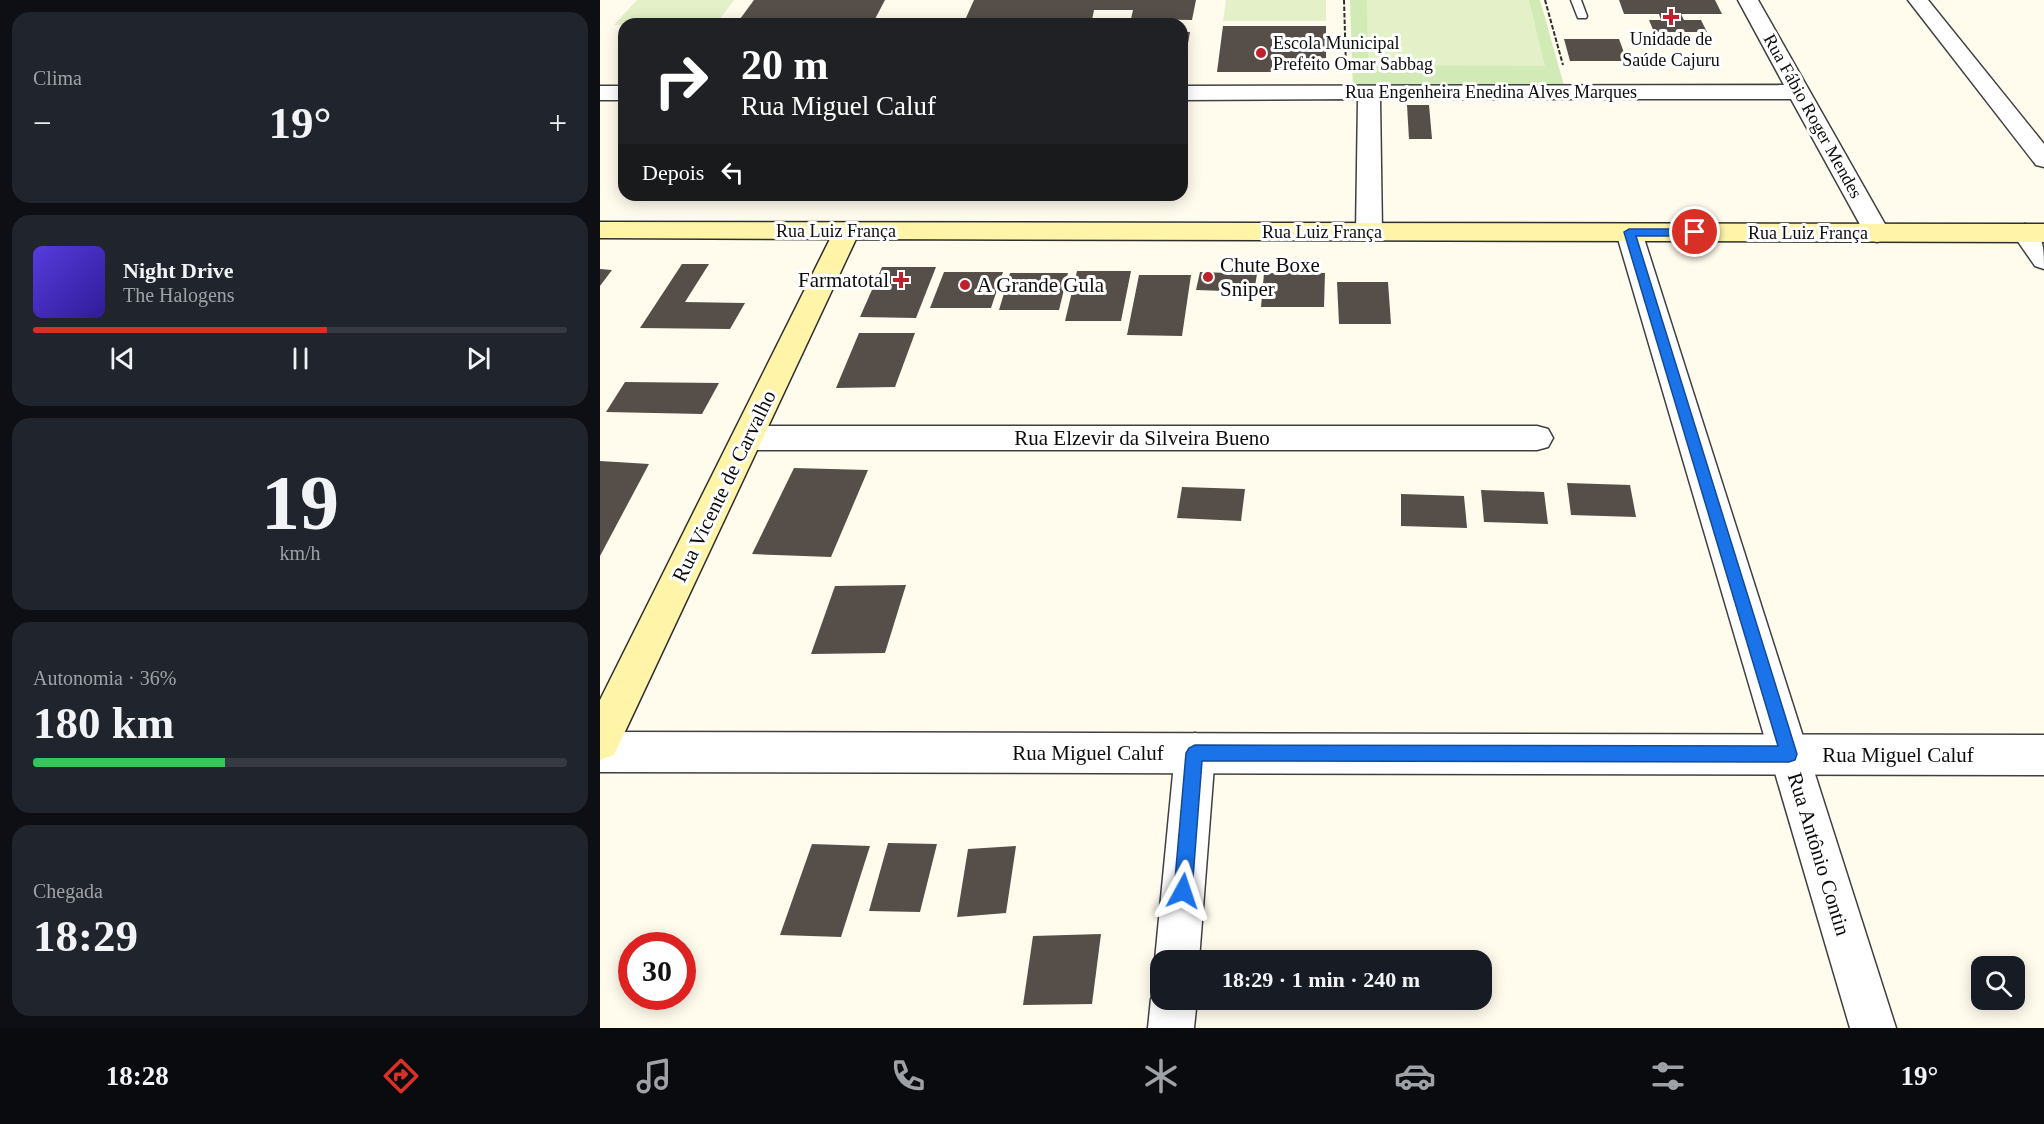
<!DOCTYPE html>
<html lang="pt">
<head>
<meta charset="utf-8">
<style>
  :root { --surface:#171b24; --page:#20242c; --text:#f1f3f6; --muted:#9ea1a6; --line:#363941; --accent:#d93025 }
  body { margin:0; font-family:"Times New Roman",serif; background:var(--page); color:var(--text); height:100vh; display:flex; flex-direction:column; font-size:22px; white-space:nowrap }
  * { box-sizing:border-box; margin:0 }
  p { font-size:20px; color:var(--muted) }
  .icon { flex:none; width:33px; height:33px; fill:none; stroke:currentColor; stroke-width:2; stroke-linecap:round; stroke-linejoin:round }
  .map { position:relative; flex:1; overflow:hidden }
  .drawer { display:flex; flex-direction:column; gap:12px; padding:12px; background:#0d0f14; width:600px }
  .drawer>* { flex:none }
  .top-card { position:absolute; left:18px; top:18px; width:570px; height:183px; border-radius:18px; box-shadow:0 3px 15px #0003; background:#202124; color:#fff; overflow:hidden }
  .tools { position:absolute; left:1371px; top:956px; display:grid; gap:12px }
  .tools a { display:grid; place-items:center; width:54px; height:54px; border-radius:12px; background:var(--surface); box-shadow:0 3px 15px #0003; font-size:30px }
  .speed { position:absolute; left:18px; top:932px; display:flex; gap:12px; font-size:30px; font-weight:700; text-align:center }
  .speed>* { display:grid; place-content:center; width:78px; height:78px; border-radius:50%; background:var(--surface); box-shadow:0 3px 15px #0003; line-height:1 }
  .speed .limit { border:9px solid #d22; background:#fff; color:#111 }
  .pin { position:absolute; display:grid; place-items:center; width:51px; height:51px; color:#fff; margin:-26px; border:3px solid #fff; border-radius:50%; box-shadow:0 2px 6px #0007 }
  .me { position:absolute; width:66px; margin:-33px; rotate:5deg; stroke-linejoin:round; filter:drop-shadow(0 0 4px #0008) }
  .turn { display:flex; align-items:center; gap:21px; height:126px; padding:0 24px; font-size:27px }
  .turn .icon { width:78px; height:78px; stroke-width:2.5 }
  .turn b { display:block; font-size:42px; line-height:51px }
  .then { display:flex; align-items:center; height:57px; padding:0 24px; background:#0003; gap:12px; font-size:22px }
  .big { font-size:45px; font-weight:600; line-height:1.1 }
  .drawer .widget { flex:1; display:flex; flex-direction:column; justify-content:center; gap:9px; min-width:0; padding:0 21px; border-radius:18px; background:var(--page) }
  .drawer .dial { align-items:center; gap:0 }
  .dial b { font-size:78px; line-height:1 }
  .song { display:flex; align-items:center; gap:18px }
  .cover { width:72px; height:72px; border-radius:9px; background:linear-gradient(135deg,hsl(250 70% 55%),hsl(250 70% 35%)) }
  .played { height:6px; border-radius:3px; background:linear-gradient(90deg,var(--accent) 55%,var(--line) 55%) }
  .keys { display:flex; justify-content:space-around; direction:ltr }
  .heat { display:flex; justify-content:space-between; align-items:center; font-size:33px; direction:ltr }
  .charge { height:9px; border-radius:4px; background:linear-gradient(90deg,#34c759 36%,var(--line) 0) }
  .trip { position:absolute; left:550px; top:950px; width:342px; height:60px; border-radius:18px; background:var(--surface); box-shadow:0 3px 15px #0003; font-weight:600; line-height:60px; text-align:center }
  .menu { display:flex; height:96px; justify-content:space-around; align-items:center; background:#090b0e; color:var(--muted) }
  .menu .icon { width:42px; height:42px }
  .menu .selected { color:var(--accent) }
  .menu b { font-size:27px; color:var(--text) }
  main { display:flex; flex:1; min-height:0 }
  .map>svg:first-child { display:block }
</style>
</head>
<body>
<main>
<section class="drawer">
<div class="widget"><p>Clima</p>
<div class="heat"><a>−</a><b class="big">19°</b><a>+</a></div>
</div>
<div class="widget">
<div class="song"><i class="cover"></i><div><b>Night Drive</b><p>The Halogens</p></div></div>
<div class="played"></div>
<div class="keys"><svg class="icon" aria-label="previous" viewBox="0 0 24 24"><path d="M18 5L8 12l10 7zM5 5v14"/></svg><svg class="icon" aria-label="pause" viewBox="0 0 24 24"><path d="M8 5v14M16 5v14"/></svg><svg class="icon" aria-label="next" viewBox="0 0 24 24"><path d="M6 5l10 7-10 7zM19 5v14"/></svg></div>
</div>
<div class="widget dial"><b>19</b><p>km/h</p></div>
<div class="widget"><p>Autonomia · 36%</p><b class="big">180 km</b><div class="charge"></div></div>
<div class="widget"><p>Chegada</p><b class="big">18:29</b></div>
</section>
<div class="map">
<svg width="1444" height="1028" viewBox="0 0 1444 1028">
  <rect width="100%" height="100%" fill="#fffbed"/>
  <!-- green -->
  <polygon fill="#d2eab6" points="750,0 940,0 965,89 753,90"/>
  <!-- pitch -->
  <g fill="#e4f1c8">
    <polygon points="37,0 134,0 116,24 14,25"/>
    <polygon points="626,0 726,0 726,21 623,21"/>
    <polygon points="767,0 929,0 945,66 768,65"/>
  </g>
  <!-- building -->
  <g fill="#564e49">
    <polygon points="154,0 285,0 275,19 140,19"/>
    <polygon points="374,0 596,0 592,20 531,19 533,10 494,10 492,20 531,19 530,24 424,24 425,20 365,20"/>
    <polygon points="1019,0 1115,0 1122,14 1081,14 1084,20 1101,20 1107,32 1054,32 1049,20 1061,20 1059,14 1024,14"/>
    <polygon points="623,26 726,26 726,72 617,72"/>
    <polygon points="582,32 590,32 585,61 582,61"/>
    <polygon points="964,39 1019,39 1027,61 970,61"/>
    <polygon points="807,105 829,105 832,139 809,139"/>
    <polygon points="172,195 211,195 209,198 170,198"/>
    <polygon points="82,264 109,264 85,302 145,303 130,329 40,328"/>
    <polygon points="282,267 336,267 316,318 260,317"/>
    <polygon points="0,269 12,270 0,286"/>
    <polygon points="477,271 531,271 521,321 465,321"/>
    <polygon points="344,272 403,272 391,308 330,308"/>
    <polygon points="600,272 657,274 654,292 596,290"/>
    <polygon points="410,273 468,273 459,310 399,310"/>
    <polygon points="664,273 725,273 724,307 661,307"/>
    <polygon points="539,275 591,275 582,336 527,335"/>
    <polygon points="737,282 788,282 791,324 739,324"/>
    <polygon points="259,333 315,333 295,387 236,388"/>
    <polygon points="25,382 119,383 102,414 6,412"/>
    <polygon points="0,461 49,464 0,556"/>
    <polygon points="194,468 268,470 231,557 152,554"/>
    <polygon points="967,483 1030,485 1036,517 971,515"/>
    <polygon points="582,487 645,489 641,521 577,518"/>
    <polygon points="881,490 944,492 948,524 884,522"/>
    <polygon points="801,494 864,496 867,528 801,526"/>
    <polygon points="306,585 285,653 211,654 235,586"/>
    <polygon points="288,843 337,844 320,912 269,911"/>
    <polygon points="212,844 270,846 241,937 180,935"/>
    <polygon points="416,846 406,913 357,917 368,849"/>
    <polygon points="501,934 492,1004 423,1005 433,936"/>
  </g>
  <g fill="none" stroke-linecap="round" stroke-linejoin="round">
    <defs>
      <polygon id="service" points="971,0 981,0 987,16 986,18 978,18"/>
      <g id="minor">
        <polygon points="1138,0 1158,0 1290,233 1286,239 1277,242 1268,239 1191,99 780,99 782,232 778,238 769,240 760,238 756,232 758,99 582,100 582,86 1184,85"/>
        <polygon points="1308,0 1328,0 1444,144 1444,167 1436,165"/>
        <rect x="0" y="86" width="24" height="14"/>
        <polygon points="1029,224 1038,226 1042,232 1296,1028 1250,1028 1016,232 1020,226"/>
        <path d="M1425,224C1444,230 1444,250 1444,269L1435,266L1412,233L1416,227Z"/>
        <polygon points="147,426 937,426 948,429 953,438 948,447 937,450 147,450 136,447 131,438 136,429"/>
        <polygon points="595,733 609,739 615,753 599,960 561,960 561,975 555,960 575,753 581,739"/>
        <polygon points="561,982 561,999 597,999 594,1028 548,1028 551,999 558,983"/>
      </g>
      <polygon id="tertiary" points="0,732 1444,735 1444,775 0,772"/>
      <polygon id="secondary" points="0,222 1444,224 1444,242 256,239 14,755 0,760 0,700 230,239 0,238"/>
    </defs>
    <!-- service casing -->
    <use href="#service" stroke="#404040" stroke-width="3"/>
    <!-- minor casing -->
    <use href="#minor" stroke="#404040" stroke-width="3"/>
    <!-- tertiary casing -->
    <use href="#tertiary" stroke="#404040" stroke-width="3"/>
    <!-- secondary casing -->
    <use href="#secondary" stroke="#2f2f2f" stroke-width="3"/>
    <!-- path -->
    <g stroke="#2f2f2f" stroke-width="2" stroke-dasharray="4.5 2" stroke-linecap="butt">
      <polyline points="744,0 746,68"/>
      <polyline points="945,0 963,65"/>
    </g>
    <!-- service -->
    <use href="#service" fill="#fff" fill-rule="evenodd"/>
    <!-- minor -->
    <use href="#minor" fill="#fff" fill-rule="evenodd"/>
    <!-- tertiary -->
    <use href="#tertiary" fill="#fff" fill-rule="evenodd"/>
    <!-- secondary -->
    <use href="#secondary" fill="#fff4a8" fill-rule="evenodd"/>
  </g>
  <!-- route -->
  <polygon fill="#1a73e8" stroke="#114b97" stroke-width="1.5" points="1029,229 1095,229 1100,232 1095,236 1036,236 1197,754 1195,760 1189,762 602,761 592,891 589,897 583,900 577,897 574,891 586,753 589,748 595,745 1178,746 1024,232"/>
  <!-- markers -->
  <g fill="#c0222d" stroke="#fff" stroke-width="2">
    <path d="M1068 8h6v6h6v6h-6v6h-6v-6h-6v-6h6z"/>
    <circle cx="661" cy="53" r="6"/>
    <circle cx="608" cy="277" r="6"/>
    <path d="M298 271h6v6h6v6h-6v6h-6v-6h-6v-6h6z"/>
    <circle cx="365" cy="285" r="6"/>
  </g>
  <g text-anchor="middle" stroke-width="6" stroke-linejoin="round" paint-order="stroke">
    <!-- far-poi labels -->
    <g font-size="18" fill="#0d0d0d" stroke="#fff">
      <text x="1071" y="45">Unidade de<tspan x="1071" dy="21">Saúde Cajuru</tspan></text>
      <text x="673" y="49" text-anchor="start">Escola Municipal<tspan x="673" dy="21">Prefeito Omar Sabbag</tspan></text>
    </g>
    <!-- far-street labels -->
    <g font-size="18" fill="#0d0d0d" stroke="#fff">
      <text x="891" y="98">Rua Engenheira Enedina Alves Marques</text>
      <text transform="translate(1213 116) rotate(61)" y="6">Rua Fábio Roger Mendes</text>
      <text x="236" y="237">Rua Luiz França</text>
      <text x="722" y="238">Rua Luiz França</text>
      <text x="1208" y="239">Rua Luiz França</text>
    </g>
    <!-- poi labels -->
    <g font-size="21" fill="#0d0d0d" stroke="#fff" text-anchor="start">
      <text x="620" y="272">Chute Boxe<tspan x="620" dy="24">Sniper</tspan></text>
      <text x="289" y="287" text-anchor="end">Farmatotal</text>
      <text x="377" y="292">A Grande Gula</text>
    </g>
    <!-- street labels -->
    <g font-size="21" fill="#0d0d0d" stroke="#fff">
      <text x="542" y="445">Rua Elzevir da Silveira Bueno</text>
      <text transform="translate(124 486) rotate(-64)" y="7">Rua Vicente de Carvalho</text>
      <text x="488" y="760">Rua Miguel Caluf</text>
      <text x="1298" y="762">Rua Miguel Caluf</text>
      <text transform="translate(1219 854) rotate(73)" y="7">Rua Antônio Contin</text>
    </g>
  </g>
</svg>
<div class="tools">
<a><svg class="icon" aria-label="search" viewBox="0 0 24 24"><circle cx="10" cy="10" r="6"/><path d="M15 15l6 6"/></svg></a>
</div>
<div class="speed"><div class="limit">30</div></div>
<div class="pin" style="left:1095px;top:232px;background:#d93025"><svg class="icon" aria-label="arrive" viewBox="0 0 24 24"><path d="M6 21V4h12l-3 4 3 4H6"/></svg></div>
<svg class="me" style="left:583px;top:891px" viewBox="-20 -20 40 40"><path d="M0-17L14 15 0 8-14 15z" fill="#1a73e8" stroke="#fff" stroke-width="4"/></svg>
<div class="trip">18:29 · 1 min · 240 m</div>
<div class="top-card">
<div class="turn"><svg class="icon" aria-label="right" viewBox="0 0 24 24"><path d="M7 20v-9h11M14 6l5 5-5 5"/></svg><div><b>20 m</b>Rua Miguel Caluf</div></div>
<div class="then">Depois<svg class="icon" aria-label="left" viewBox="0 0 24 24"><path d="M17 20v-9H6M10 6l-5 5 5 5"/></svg></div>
</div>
</div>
</main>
<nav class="menu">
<b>18:28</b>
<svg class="icon selected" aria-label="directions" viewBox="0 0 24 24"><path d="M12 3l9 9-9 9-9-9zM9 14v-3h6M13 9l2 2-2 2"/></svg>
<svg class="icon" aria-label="music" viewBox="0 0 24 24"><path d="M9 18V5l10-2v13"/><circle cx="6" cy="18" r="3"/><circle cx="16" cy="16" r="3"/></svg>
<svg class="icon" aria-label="phone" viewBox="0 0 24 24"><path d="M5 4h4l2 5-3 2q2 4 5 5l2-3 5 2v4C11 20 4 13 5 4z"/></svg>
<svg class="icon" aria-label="climate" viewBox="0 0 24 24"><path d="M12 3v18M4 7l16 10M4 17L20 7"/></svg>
<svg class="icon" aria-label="car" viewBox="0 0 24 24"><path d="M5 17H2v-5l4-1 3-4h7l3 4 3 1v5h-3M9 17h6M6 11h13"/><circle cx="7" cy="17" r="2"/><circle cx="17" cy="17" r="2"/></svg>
<svg class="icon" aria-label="filters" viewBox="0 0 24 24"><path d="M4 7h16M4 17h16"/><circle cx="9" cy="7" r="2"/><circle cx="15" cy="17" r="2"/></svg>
<b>19°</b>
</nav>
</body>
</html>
